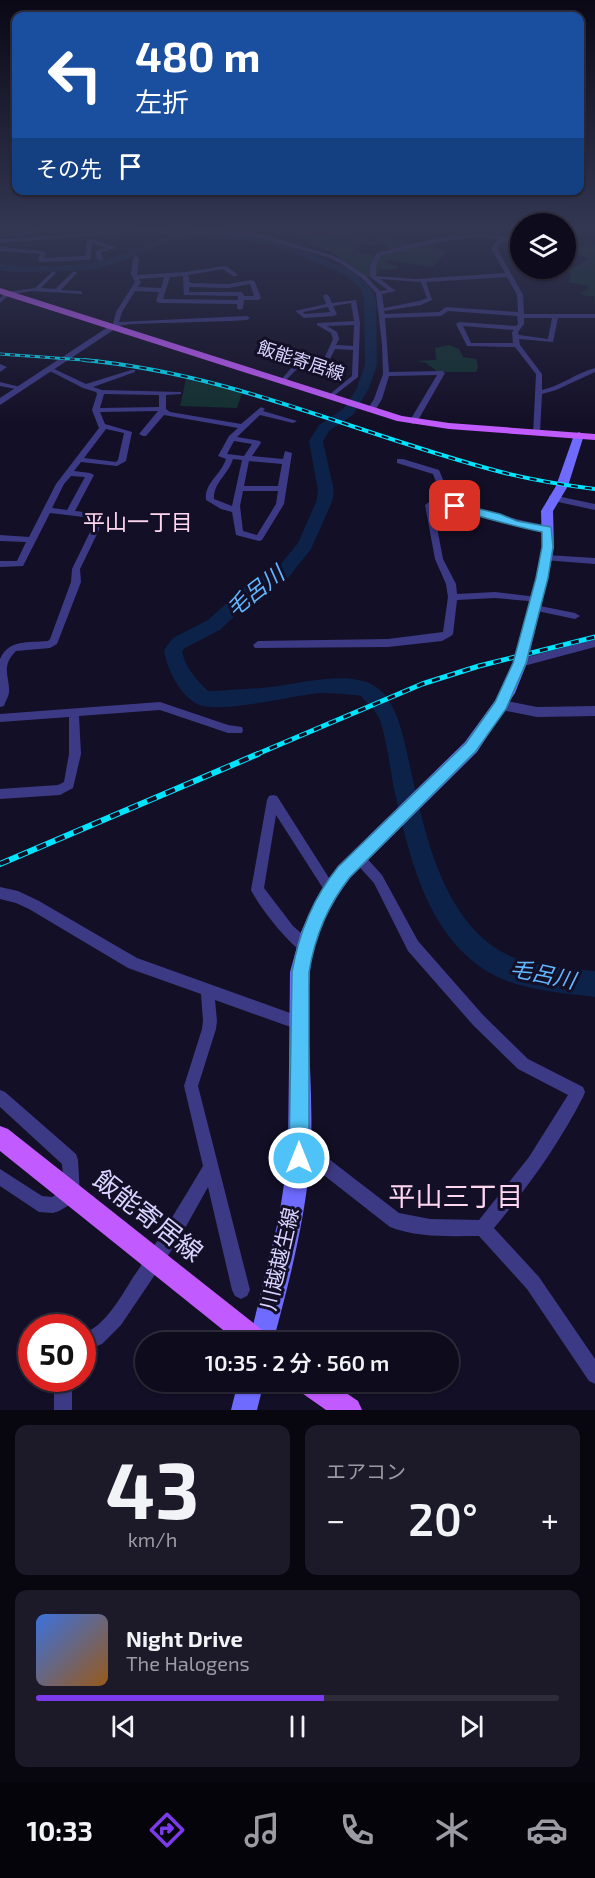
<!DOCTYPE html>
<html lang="ja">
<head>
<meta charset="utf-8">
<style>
  :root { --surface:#0e0b1c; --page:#1c1929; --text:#f1f3f6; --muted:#9b9ba3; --line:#2e2b3b; --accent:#7c3aed }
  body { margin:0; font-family:"Exo 2","Noto Sans JP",sans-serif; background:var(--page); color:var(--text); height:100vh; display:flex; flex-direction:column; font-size:22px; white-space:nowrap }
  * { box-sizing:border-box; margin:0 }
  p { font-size:20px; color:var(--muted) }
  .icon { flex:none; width:33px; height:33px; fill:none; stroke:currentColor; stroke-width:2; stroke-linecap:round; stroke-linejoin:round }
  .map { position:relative; height:1410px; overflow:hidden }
  .panel { display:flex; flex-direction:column; gap:15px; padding:15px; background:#08060f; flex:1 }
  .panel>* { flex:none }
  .banner { position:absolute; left:12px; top:12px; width:572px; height:183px; border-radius:12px; box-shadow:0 2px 4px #0004,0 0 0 2px var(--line); background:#1a4fa0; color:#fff; overflow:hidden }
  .controls { position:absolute; left:510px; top:213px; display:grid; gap:12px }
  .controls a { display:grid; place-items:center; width:66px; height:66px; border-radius:50%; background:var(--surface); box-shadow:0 2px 4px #0004,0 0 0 2px var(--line); font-size:30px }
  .speed { position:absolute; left:18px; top:1314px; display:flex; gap:12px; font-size:30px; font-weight:700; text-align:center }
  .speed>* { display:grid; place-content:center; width:78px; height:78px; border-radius:50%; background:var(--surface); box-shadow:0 2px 4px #0004,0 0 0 2px var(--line); line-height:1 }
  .speed .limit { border:9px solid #d22; background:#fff; color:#111 }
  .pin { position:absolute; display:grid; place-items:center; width:51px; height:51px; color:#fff; margin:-26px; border-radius:12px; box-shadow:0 3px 9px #0006 }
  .me { position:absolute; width:66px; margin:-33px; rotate:0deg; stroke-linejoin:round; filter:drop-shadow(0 0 4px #0008) }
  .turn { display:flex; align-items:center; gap:21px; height:126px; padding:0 24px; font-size:27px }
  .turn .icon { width:78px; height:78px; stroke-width:2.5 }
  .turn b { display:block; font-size:42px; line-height:51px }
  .then { display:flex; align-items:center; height:57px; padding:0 24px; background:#0003; gap:12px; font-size:22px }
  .big { font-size:45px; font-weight:600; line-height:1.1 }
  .panel .widget { flex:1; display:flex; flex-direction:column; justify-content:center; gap:9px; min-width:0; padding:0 21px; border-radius:12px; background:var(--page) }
  .panel .dial { align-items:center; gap:0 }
  .dial b { font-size:78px; line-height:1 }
  .song { display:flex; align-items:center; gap:18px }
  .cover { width:72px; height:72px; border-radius:9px; background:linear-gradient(135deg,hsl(220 70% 55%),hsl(30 70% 35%)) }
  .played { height:6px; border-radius:3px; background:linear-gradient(90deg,var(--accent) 55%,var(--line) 55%) }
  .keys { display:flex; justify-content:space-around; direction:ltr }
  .heat { display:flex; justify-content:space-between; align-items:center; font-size:33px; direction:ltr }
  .panel .tiles { flex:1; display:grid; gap:15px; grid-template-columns:1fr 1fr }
  .widget:last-child { grid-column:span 2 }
  .trip { position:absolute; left:135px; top:1332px; width:324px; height:60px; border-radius:30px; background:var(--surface); box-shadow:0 2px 4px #0004,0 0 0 2px var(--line); font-weight:600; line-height:60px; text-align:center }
  .tab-bar { display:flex; height:96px; justify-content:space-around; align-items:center; background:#06040b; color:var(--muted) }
  .tab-bar .icon { width:42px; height:42px }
  .tab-bar .active { color:var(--accent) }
  .tab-bar b { font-size:27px; color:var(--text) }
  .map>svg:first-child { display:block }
</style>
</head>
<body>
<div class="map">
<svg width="595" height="1410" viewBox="0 0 595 1410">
  <rect width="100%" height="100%" fill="#130f26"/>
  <!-- green -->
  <g fill="#12302f">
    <path d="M340,227H368L351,234L379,242L374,237L389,234L396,240L402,239L412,246L392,250L382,243L378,246L361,244L357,248L362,254H373L377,259L383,254L430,244L446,252L433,267L385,260L392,265L398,266L397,269L379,270L378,274C367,280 357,276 347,269L349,263C341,260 340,256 333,253C320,246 308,246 297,235C311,232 331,241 340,227Z"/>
    <polygon points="595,243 595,306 594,296 585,296 580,292 588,289 588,286 569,282 572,274 568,271 588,259 579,254 577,250 569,249 568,246 592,247"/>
    <polygon points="449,345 459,349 463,357 476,359 478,367 476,372 438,372 426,363 416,361 436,360 435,348"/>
    <polygon points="186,379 242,393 237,408 180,406"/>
  </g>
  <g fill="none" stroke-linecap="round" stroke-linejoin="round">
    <!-- river -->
    <path fill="#0c2248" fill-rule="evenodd" d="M200,230L247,234L276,240L352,270L371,288L376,300L377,365L368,390L353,415L329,431L323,441L334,491L332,502L311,549L288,578L263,589L220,630L185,648L182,651C186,669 196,679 208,691H216C239,689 262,689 284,685C310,681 349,672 373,685C393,696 400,724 405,744C421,813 436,918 506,954C532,967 566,968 595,971V997C563,993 521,990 492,974C427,938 409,856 394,789C391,772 385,731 379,718C375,710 367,703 361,696C349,694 333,693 320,693C295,695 217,715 197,704C179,694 167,669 164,650L173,638L208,620L251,581L276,570L298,543L316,502L318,491L309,441L319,425L343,409L356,390L365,365L364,300L361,289L344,274L270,244L200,236L167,242L120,262L92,270L13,272L0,270V264C29,268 83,268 111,258C142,248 168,233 200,230Z"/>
    <!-- minor -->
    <g fill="#3d3a85" fill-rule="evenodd">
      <polygon points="50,227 61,227 17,237 14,235"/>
      <path d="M147,227H154L151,229L172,232L207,229L260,234L331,255L344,261L366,276L380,291L388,290L370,277V266L377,253C410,244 444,235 479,234C493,234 506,238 520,236V238L502,242L497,248L523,295L524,314H595V318H558L553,342L519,339L520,345L542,374V390C561,386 576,373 595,368V372L556,390L542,394L540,433L533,435L536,374L515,347L467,346L456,324L459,322L516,326L518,324L517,316L448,311L441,316L385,318L389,372L442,371L445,373L417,422L413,424L409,422L437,375L389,376L382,399L374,412H368L367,410L374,399L383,374L382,344L376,293L362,278L340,263L327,257L258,237L207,233L172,236L147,231L0,243V239L143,230ZM479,237L501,239L498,240L491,248L505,273L416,279L376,276V266L381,255L444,241ZM507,277L517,295L518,312L446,307L439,312L385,314L384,311L421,305L432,300L426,282ZM380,279L421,282L427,298L419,301L384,308L382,294L396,291ZM524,318H552L548,339L519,335L518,332L524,324ZM463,326L514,330L512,332L513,343H471Z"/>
      <polygon points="90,238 117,248 101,252 102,257 104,259 101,261 95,258 97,256 95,251 107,248 92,243 91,258 88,260 41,262 38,260 40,254 0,251 0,247 43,251 46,253 44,258 85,256 87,240"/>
      <path d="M136,256L139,258L137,275L185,272L226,266L237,274V276H233L223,269L188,275L190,283L228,284L252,280L255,282L261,298L258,300H244L243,308L240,310L237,308V304L159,303L156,301L159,292L135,291L122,312L119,322L247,316L250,318L247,320L230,321L132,324L118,326L116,328H112L116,312L135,282L131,274L133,258ZM183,276L184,295L238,296V300L163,299L170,277ZM164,277L161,288L138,287L141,282L139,279ZM250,284L254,296H244L243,293L241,292H189V287L228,288Z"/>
      <polygon points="53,271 56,273 41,288 55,289 74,271 77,273 61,290 80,291 82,292 82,294 31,291 9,295 0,303 0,298 6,292 35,288"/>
      <path d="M326,294L329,296L332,303L356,300L360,323L358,377L331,398L327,396L329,395L352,376L353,350L335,349L324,371L299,367L283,383L280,381L293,366L276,361L285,346L287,345L290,347L283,360L320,368L333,339L331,333L317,325V323L354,321L351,303L333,306L337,314L334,316L304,318L295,311L326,304L323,296ZM328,307L330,312L305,314L303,312ZM354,325L353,346L336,345L339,339L337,332L327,326Z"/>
      <polygon points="0,364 7,367 0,372"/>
      <path d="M48,368H52L86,384L131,370H135V372L93,387L102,390L181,392V394L166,395V409L170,412L241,424L261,407L265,409L263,411L297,421L293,423L260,415L237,437L260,441L261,443L252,456L283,459L285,451L292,453L284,504L262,540L259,541L236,535L232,512L221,509L206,500C204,483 221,475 226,459L218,456L229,436L238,428L164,415L146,436H143L139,434L158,411L100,412L105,424L132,432L126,461L117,466L81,462L74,471L90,473L94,475L75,511L100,514L99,530L80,569L81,582L57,644L50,648L16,651C0,667 10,677 9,692C9,696 5,702 4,706L0,707V659C9,639 28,643 48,641L50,639L71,582L72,569L91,530L92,518L50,513L23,566L0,567V561H17L26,542L0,541V535L29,537L56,484L99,428L92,410L97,394L96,392L83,388L48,370ZM104,394L159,395V407L100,408ZM106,429L124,433L118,460L116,462L84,458ZM234,441L252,444L244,456L227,454ZM233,459L242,460L232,506L214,499C213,483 228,475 233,459ZM249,461L282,464L278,486H244ZM71,476L85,477L67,510L52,508L64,484ZM243,491H278L276,504L257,535L243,531L240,506Z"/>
      <polygon points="0,382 24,388 21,390 0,386"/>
      <polygon points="397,459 403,459 439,470 447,489 440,501 550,527 551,529 547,532 533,529 436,505 433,506 443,559 456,584 457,594 495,592 537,597 540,598 542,600 540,602 495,598 457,600 453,634 451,636 442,641 388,647 255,648 253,645 258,641 388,639 443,632 448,597 446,584 435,559 425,505 432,500 439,489 433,474 397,463"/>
      <polygon points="552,495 595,504 595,510 549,500 549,496"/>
      <polygon points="546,555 595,558 595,564 543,560 542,558"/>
      <polygon points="535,605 575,613 580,616 575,619 532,610 530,608"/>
      <polygon points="595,639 595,647 520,667 515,663 520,659"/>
      <polygon points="160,702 228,725 242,727 243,730 242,733 228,733 160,710 79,716 81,754 73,788 60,795 0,799 0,789 58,785 64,782 69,754 69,717 0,722 0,714"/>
      <path d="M273,795L277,796L336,889L334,893L330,895L326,893L276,815L264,888L293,926L310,941L312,946L310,951L305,953C290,947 258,905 251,890L267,800L269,796Z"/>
      <path d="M358,851L362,853L382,875L418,941L483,1015L528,1059L583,1087L585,1092L583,1097C559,1144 528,1187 494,1228L539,1277L595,1359V1384L589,1381L527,1289L479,1236C450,1236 418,1238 390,1227L316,1169L293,1164L291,1158L293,1152L299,1150L325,1156L399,1213L430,1219L479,1220L529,1157L568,1095L518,1069L473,1025L408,951L374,883L354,861L352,857L354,853Z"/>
      <path d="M0,887L18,891L39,901L137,958L304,1018L306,1023L304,1028L299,1030L215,1000L217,1021L216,1029L198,1086L250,1290L247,1296L241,1299L235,1296L232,1290L208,1187L179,1239L121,1325L102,1344L82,1352V1334C106,1326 121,1296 134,1276C159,1240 181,1203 203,1166L184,1086L202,1029L203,1021L201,994L128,968L29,909L16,903L0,899Z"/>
      <polygon points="0,1090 5,1092 76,1154 78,1160 80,1194 78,1200 59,1211 53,1213 39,1212 0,1186 0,1169 42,1196 52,1197 64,1190 62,1164 0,1107"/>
      <rect x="54" y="1378" width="18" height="32"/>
    </g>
    <!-- tertiary -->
    <g fill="#3d3a85" fill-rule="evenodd">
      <polygon points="0,227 8,227 0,231"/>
      <polygon points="111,325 118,327 0,405 0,398"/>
      <polygon points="501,700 537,707 595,706 595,716 537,717 496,709 494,705 496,701"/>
    </g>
    <!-- secondary -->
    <g fill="#6f6bff" fill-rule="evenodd">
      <path d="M579,432L584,435L568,486L553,511L554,547L548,578L527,663L515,693L477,752L350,878C330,905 312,938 310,973C305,1035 315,1098 310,1160C305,1221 289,1283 273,1342H249L279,1217L288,1158L290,972L301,932L315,901L338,866L465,742L502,691L513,663L536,578L542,547L541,511L556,486L574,435Z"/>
      <polygon points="238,1382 264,1382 257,1410 231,1410"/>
    </g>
    <!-- primary -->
    <g fill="#c25bff" fill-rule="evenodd">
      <polygon points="0,288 402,416 449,423 595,434 595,440 449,429 397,421 0,294"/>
      <polygon points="0,1126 8,1129 266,1333 269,1342 238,1342 0,1151"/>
      <polygon points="295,1382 330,1382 358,1401 362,1410 326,1410 299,1391"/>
    </g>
    <defs>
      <polyline id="rail-far3" points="0,354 98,361"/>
      <path id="rail-far2" d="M84,360C234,374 358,435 501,472C532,480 563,485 595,489"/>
      <polyline id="rail-far1" points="255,755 422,684 479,666 595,637"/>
      <polyline id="rail" points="0,864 258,754"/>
    </defs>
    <!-- rail-far3 casing -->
    <use href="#rail-far3" stroke="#00e5ff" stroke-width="3"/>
    <!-- rail-far2 casing -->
    <use href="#rail-far2" stroke="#00e5ff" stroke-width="4"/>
    <!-- rail-far1 casing -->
    <use href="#rail-far1" stroke="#00e5ff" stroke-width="5"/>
    <!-- rail casing -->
    <use href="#rail" stroke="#00e5ff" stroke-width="6"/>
    <!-- rail-far3 -->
    <use href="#rail-far3" stroke="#130f26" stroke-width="1.5" stroke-dasharray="5" stroke-linecap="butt"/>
    <!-- rail-far2 -->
    <use href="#rail-far2" stroke="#130f26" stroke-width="2" stroke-dasharray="7" stroke-linecap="butt"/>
    <!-- rail-far1 -->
    <use href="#rail-far1" stroke="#130f26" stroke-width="3" stroke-dasharray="8" stroke-linecap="butt"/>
    <!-- rail -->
    <use href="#rail" stroke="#130f26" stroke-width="4" stroke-dasharray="10" stroke-linecap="butt"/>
  </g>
  <!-- sky -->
  <linearGradient id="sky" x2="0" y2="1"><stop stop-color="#0a0815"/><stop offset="0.54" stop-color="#333752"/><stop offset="1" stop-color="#333752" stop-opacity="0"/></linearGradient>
  <rect width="595" height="424" fill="url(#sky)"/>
  <!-- route -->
  <path fill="#4fc3f7" stroke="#337fa1" stroke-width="1.5" d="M455,503L500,514L517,521L551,527L553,547L548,578L526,663L506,709L476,751L350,877C327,906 315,936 309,972V1158L306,1165L299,1168L292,1165L289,1158L292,972C299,932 313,898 338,867L466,743L495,702L513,663L536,578L542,547V532C511,526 481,516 451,509L449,506Z"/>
  <g text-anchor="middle" stroke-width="6" stroke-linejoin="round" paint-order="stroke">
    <!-- far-street labels -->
    <g font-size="18" fill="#d9d4ff" stroke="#130f26">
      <text transform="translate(301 361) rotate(18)" y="6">飯能寄居線</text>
    </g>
    <!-- street labels -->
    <g font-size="21" fill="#d9d4ff" stroke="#130f26">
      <text transform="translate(280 1259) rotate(-77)" y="7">川越越生線</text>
    </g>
    <!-- neighbourhood labels -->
    <g font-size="22" fill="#ffd6f0" stroke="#130f26">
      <text x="138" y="530">平山一丁目</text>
    </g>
    <!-- water labels -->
    <g font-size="22" font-style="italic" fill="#62b6ff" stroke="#130f26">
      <text transform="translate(255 591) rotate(-38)" y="8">毛呂川</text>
      <text transform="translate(543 974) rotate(12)" y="8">毛呂川</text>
    </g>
    <!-- near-street labels -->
    <g font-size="26" fill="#d9d4ff" stroke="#130f26">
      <text transform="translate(148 1216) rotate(38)" y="9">飯能寄居線</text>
    </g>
    <!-- near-neighbourhood labels -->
    <g font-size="27" fill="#ffd6f0" stroke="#130f26">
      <text x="456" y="1206">平山三丁目</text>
    </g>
  </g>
</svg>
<div class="controls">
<a><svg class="icon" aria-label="layers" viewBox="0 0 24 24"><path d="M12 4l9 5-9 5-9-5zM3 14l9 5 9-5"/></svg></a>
</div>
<div class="speed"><div class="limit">50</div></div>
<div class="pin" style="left:455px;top:506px;background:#d93025"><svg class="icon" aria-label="arrive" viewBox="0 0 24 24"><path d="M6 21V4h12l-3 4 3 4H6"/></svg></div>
<svg class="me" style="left:299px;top:1158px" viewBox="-20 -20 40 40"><circle r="17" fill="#4fc3f7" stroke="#fff" stroke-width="3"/><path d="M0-11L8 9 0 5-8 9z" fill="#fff"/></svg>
<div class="trip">10:35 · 2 分 · 560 m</div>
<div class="banner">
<div class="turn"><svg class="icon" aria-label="left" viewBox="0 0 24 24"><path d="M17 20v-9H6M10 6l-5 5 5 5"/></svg><div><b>480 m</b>左折</div></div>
<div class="then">その先<svg class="icon" aria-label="arrive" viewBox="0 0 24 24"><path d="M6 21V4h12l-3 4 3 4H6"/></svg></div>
</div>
</div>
<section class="panel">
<div class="tiles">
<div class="widget dial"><b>43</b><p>km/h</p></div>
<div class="widget"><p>エアコン</p>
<div class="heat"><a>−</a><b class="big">20°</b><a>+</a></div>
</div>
<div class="widget">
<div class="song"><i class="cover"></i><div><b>Night Drive</b><p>The Halogens</p></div></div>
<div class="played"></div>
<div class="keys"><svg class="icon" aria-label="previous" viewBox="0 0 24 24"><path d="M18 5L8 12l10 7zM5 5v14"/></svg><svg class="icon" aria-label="pause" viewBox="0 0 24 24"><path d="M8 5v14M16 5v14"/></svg><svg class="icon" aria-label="next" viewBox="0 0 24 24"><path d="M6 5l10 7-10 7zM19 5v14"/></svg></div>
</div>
</div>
</section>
<nav class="tab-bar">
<b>10:33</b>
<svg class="icon active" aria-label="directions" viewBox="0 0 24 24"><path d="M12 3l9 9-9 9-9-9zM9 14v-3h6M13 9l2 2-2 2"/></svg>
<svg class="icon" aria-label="music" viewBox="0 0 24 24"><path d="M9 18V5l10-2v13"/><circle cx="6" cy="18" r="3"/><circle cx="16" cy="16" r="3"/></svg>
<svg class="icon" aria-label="phone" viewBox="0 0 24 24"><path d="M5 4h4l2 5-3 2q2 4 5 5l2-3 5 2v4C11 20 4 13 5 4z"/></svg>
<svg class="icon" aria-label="climate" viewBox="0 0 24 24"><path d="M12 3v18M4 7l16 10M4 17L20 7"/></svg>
<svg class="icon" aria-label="car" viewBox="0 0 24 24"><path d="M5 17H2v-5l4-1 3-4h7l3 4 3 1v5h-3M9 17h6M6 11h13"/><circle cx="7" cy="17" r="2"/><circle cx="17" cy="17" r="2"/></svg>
</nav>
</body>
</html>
